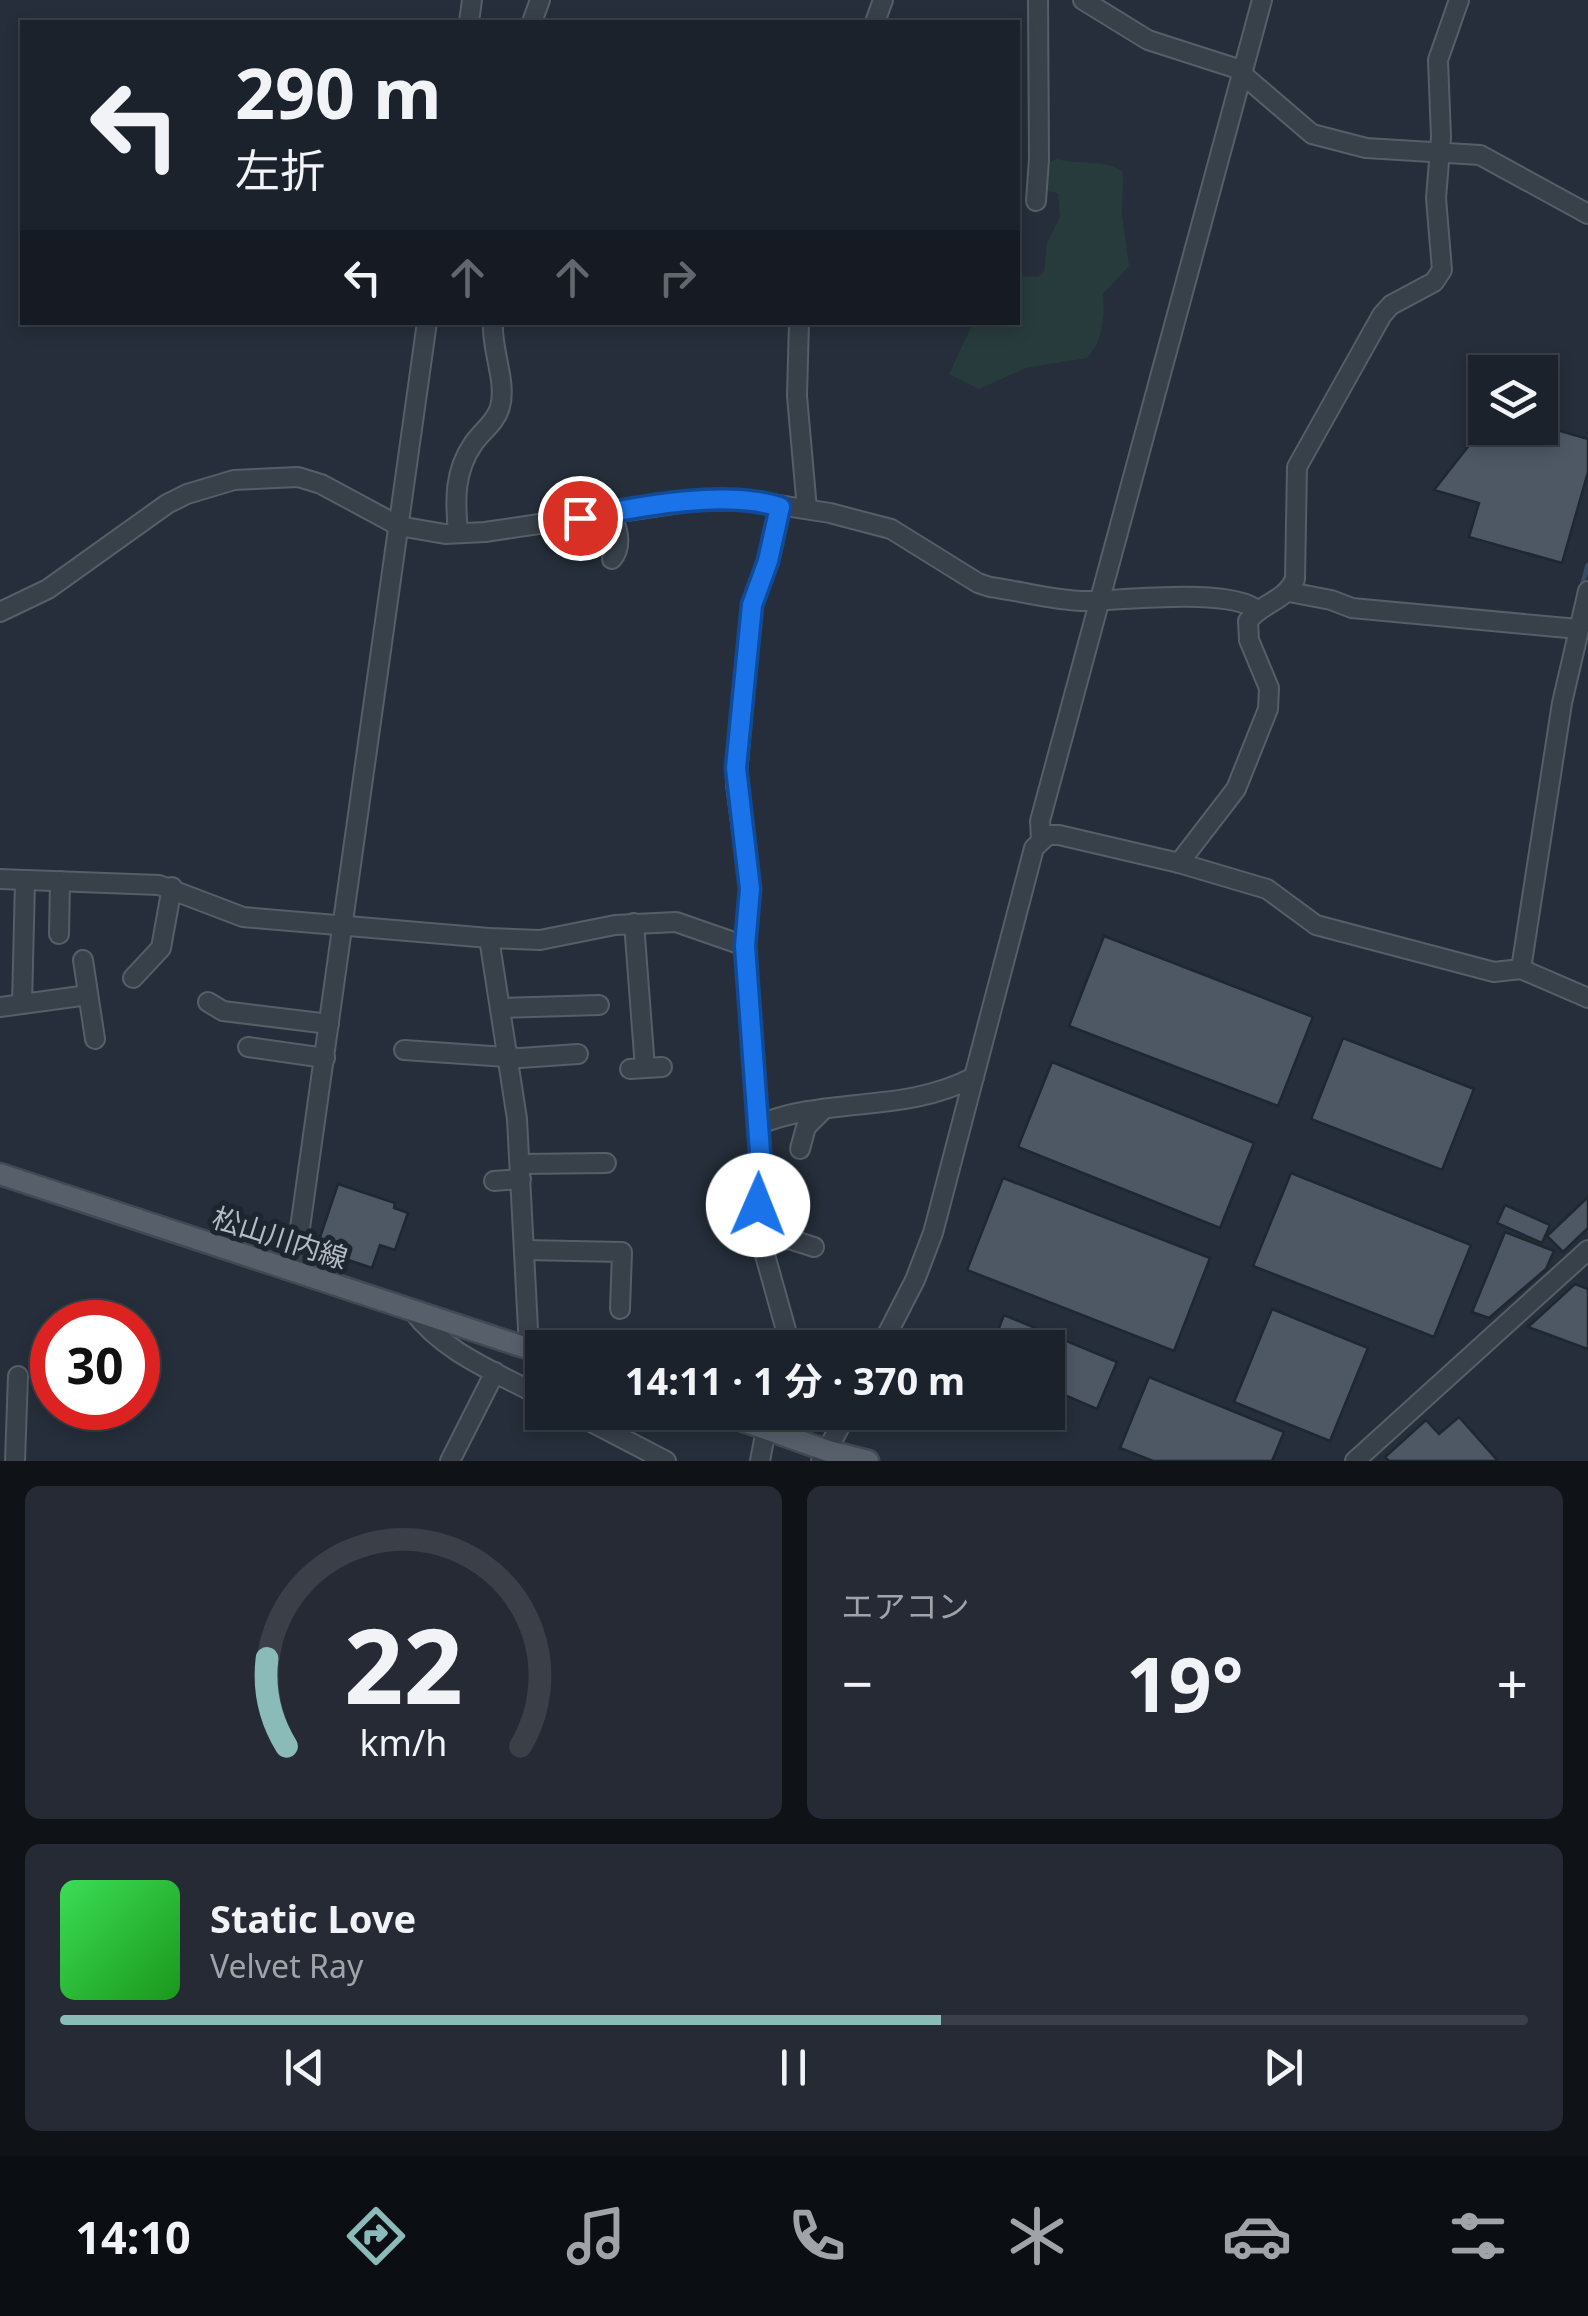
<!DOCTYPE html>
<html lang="ja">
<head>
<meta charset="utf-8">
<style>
  :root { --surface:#1c222c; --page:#252a34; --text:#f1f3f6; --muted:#a0a4a9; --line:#3a3f48; --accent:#8bbbb9 }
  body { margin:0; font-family:"Noto Sans","Noto Sans JP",sans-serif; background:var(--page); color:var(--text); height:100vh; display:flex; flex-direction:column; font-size:38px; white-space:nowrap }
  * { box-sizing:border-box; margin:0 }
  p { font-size:32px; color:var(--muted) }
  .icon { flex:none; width:55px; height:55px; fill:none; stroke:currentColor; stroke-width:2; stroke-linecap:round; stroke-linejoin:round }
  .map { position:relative; height:1461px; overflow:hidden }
  .drawer { display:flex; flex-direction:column; gap:25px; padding:25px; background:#0f1318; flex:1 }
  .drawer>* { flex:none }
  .banner { position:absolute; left:20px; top:20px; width:1000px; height:305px; border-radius:0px; box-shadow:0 5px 15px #0003,0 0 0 2px var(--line); background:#1c222c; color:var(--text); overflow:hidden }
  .buttons { position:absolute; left:1468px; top:355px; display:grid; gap:20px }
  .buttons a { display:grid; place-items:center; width:90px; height:90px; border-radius:0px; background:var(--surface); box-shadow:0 5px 15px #0003,0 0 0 2px var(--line); font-size:50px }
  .speed { position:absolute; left:30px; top:1300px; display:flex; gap:20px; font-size:50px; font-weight:700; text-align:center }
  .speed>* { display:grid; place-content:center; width:130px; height:130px; border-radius:50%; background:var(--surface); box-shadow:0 5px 15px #0003,0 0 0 2px var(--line); line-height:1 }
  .speed .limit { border:15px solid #d22; background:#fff; color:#111 }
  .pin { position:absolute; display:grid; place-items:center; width:85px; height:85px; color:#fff; margin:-42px; border:5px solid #fff; border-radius:50%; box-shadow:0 2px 10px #0007 }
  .me { position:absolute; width:110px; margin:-55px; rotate:1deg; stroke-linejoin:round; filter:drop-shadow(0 0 8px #0008) }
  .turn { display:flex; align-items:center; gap:35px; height:210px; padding:0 50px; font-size:45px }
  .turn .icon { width:130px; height:130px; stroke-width:2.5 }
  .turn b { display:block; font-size:70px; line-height:85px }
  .lanes { display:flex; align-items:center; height:95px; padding:0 50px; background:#0003; justify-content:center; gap:50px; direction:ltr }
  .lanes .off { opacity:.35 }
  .big { font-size:75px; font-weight:700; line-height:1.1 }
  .drawer .tile { flex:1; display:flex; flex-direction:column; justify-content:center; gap:15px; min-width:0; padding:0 35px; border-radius:15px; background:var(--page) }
  .drawer .dial { align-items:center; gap:0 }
  .dial svg { height:260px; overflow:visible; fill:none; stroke:var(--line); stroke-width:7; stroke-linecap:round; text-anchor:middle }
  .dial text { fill:var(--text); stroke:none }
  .song { display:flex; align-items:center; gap:30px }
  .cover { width:120px; height:120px; border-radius:15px; background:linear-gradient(135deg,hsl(130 70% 55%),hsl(120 70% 35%)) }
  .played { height:10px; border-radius:5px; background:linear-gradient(90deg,var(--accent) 60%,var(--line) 60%) }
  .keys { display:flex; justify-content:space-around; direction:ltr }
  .heat { display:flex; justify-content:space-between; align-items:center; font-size:55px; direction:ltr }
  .drawer .tiles { flex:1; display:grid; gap:25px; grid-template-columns:1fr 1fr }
  .tile:last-child { grid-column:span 2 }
  .trip { position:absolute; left:525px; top:1330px; width:540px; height:100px; border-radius:0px; background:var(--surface); box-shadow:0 5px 15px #0003,0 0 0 2px var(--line); font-weight:700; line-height:100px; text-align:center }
  .tabs { display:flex; height:160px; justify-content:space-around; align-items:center; background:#0b0e12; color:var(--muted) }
  .tabs .icon { width:70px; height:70px }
  .tabs .selected { color:var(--accent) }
  .tabs b { font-size:45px; color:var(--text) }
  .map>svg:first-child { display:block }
</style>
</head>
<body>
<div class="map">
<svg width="1588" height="1461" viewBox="0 0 1588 1461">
  <rect width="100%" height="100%" fill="#252e3a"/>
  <!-- green -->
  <path fill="#283b3c" d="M1057,159C1077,165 1108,159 1123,172L1122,215L1129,266L1103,294C1105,316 1103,342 1087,358L1026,368L979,389L949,374L973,323L1018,322V276L1038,277L1044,272L1047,243L1060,217L1058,193L1041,190L1044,164Z"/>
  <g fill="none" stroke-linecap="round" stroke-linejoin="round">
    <!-- stream -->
    <polyline stroke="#3b4c62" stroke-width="5" points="1581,589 1588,565"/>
  </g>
  <!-- building -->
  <g fill="#4e5865" stroke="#1f2731" stroke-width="2.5">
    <polygon points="1485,425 1485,428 1540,425 1588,439 1588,472 1562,563 1469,537 1479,503 1434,490"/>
    <polygon points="1104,936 1313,1017 1278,1106 1069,1026"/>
    <polygon points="1343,1038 1474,1089 1442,1170 1311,1119"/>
    <polygon points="1052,1062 1254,1143 1220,1228 1018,1147"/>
    <polygon points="1291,1173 1471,1245 1434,1337 1253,1266"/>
    <polygon points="1003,1178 1210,1258 1174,1351 967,1270"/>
    <polygon points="338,1184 395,1203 394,1208 408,1213 395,1250 380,1245 372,1268 316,1249"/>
    <polygon points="1588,1197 1588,1228 1563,1252 1547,1236"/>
    <polygon points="1505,1205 1550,1225 1542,1243 1497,1223"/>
    <polygon points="1505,1232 1554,1251 1546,1269 1489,1318 1472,1312"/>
    <polygon points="1575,1284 1588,1289 1588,1349 1528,1327"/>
    <polygon points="1272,1309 1368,1348 1330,1441 1234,1402"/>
    <polygon points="1004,1315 1117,1362 1097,1409 1048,1388 1048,1348 991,1348"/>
    <polygon points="1149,1377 1284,1432 1272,1461 1153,1461 1120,1448"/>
    <polygon points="1459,1417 1498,1461 1389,1461 1385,1457 1426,1420 1439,1434"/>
  </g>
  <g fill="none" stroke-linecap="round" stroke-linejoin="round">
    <defs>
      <g id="minor">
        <polyline points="1083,0 1148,40 1235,68 1312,134 1366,148 1480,155 1588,214"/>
        <polyline points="469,22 472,0"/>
        <polyline points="532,22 540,0"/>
        <polyline points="875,22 883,0"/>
        <polyline points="1036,201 1039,159 1038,0"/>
        <polyline points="799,322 797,396 807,509"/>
        <polyline points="780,507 767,561 752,605 736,785 750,889 745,946 760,1151 758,1230 791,1348"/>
        <path d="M609,513C618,526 623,546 612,559"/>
        <path d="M458,533C455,500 454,472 473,444C482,431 496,422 500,407C507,381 491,350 493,322"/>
        <polyline points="1289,592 1331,600 1352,608 1578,629"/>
        <path d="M0,612L48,589L167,504L187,494L234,480L298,477L321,484L399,526L445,534L485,532L693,501L747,500L830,513L891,529L978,583L990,587C1021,591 1051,600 1082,601C1120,601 1229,587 1257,610"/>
        <path d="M1041,839L1040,821C1116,548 1189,274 1262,0"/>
        <path d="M1179,863L1236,789L1268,709L1269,688L1249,640L1248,621C1261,603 1286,601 1295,579L1297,467L1382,315L1391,305L1434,282L1442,270L1436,198L1441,137L1438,60L1459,0"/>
        <polyline points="0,879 159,885 243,917 489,938 540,940 615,925 676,922 745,946"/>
        <polyline points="634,923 645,1068"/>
        <polyline points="59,934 60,881"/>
        <polyline points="489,938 517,1119 529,1348"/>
        <polyline points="83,960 95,1039"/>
        <polyline points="1521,969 1562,703 1588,591"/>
        <polyline points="133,978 161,948 172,887"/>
        <polyline points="208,1002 223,1011 329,1024"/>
        <polyline points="22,1004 25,881"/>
        <polyline points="0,1007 88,995"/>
        <polyline points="500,1008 599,1005"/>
        <polyline points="248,1047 325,1058"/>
        <polyline points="404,1050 520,1058 578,1054"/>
        <polyline points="630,1069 662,1067"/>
        <path d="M758,1125C827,1096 904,1114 974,1077"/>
        <polyline points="800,1149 806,1127 822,1111"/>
        <polyline points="520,1164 606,1163"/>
        <polyline points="494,1181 521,1179"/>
        <polyline points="760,1241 789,1239 814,1247"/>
        <polyline points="525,1250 622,1252 620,1309"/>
        <polyline points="294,1271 427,322"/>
        <path d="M413,1311C444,1353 498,1373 542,1397"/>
        <polyline points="880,1348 915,1280 933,1233 1034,848 1048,835 1059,835 1179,863 1267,889 1316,925 1494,972 1521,969 1588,998"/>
        <polyline points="572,1412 666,1461"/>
        <polyline points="15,1461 18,1376"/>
        <polyline points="450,1461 495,1372"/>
        <polyline points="760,1461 766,1429"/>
        <polyline points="821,1461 848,1412"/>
        <polyline points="1355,1461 1588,1250"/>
      </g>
      <g id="major">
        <polyline points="0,1174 542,1353"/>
        <polyline points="718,1412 828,1451 868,1461"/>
      </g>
    </defs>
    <!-- minor casing -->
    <use href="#minor" stroke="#565e68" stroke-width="22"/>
    <!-- major casing -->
    <use href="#major" stroke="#414953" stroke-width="25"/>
    <!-- minor -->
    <use href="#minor" stroke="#38404a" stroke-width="18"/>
    <!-- major -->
    <use href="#major" stroke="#565f6a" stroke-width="20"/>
  </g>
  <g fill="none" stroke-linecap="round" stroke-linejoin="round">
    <defs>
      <path id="route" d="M580,518C638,507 724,489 780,507L768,561L752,605L736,768L750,889L745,946L760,1152L758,1205"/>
    </defs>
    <!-- route casing -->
    <use href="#route" stroke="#114b97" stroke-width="25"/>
    <!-- route -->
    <use href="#route" stroke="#1a73e8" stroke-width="18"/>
  </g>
  <g text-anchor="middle" stroke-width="10" stroke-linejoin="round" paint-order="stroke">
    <!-- street labels -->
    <g font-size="28" fill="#b4bbc6" stroke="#1d252f">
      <text transform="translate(280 1238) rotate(18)" y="10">松山川内線</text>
    </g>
  </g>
</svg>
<div class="buttons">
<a><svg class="icon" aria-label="layers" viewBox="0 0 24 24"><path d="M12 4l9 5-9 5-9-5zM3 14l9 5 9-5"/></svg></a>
</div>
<div class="speed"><div class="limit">30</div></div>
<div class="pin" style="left:580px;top:518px;background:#d93025"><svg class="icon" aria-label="arrive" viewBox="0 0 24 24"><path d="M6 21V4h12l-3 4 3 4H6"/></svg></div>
<svg class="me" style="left:758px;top:1205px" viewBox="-20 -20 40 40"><circle r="19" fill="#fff"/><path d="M0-13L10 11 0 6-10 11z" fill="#1a73e8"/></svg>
<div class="trip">14:11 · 1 分 · 370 m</div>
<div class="banner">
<div class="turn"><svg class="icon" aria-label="left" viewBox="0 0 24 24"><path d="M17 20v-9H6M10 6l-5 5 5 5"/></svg><div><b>290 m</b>左折</div></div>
<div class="lanes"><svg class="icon" aria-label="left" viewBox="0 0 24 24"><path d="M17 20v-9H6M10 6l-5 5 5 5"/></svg><svg class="icon off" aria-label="ahead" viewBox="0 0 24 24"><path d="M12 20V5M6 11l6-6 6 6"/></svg><svg class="icon off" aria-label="ahead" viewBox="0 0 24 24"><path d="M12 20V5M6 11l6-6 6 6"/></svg><svg class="icon off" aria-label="right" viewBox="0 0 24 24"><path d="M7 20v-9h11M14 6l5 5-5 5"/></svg></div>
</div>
</div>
<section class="drawer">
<div class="tiles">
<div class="tile dial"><svg viewBox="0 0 100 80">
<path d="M14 69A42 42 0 1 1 86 69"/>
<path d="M14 69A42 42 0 0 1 8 42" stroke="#8bbbb9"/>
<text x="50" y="56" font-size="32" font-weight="700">22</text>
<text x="50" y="72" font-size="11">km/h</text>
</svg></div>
<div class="tile"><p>エアコン</p>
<div class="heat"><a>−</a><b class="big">19°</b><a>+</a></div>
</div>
<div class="tile">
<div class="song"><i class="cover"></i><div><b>Static Love</b><p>Velvet Ray</p></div></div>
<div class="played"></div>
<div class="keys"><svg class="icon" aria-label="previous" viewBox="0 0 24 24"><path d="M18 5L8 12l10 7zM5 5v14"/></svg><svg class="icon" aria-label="pause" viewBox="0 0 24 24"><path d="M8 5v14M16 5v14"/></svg><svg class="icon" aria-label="next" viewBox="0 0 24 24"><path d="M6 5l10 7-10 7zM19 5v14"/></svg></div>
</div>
</div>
</section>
<nav class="tabs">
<b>14:10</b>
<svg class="icon selected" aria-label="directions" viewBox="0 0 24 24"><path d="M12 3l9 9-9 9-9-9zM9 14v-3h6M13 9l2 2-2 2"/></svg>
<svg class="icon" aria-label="music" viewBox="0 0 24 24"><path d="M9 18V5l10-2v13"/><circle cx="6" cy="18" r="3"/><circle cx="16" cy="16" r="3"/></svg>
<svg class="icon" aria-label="phone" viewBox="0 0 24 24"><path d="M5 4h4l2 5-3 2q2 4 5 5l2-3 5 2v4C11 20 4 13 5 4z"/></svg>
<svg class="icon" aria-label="climate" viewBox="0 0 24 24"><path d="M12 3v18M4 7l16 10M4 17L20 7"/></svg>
<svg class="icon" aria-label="car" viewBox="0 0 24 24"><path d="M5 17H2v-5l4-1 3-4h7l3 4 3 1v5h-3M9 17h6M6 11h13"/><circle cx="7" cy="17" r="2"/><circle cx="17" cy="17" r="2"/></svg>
<svg class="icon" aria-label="filters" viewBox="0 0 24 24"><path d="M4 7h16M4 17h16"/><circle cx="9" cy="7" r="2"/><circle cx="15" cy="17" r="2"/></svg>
</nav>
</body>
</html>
